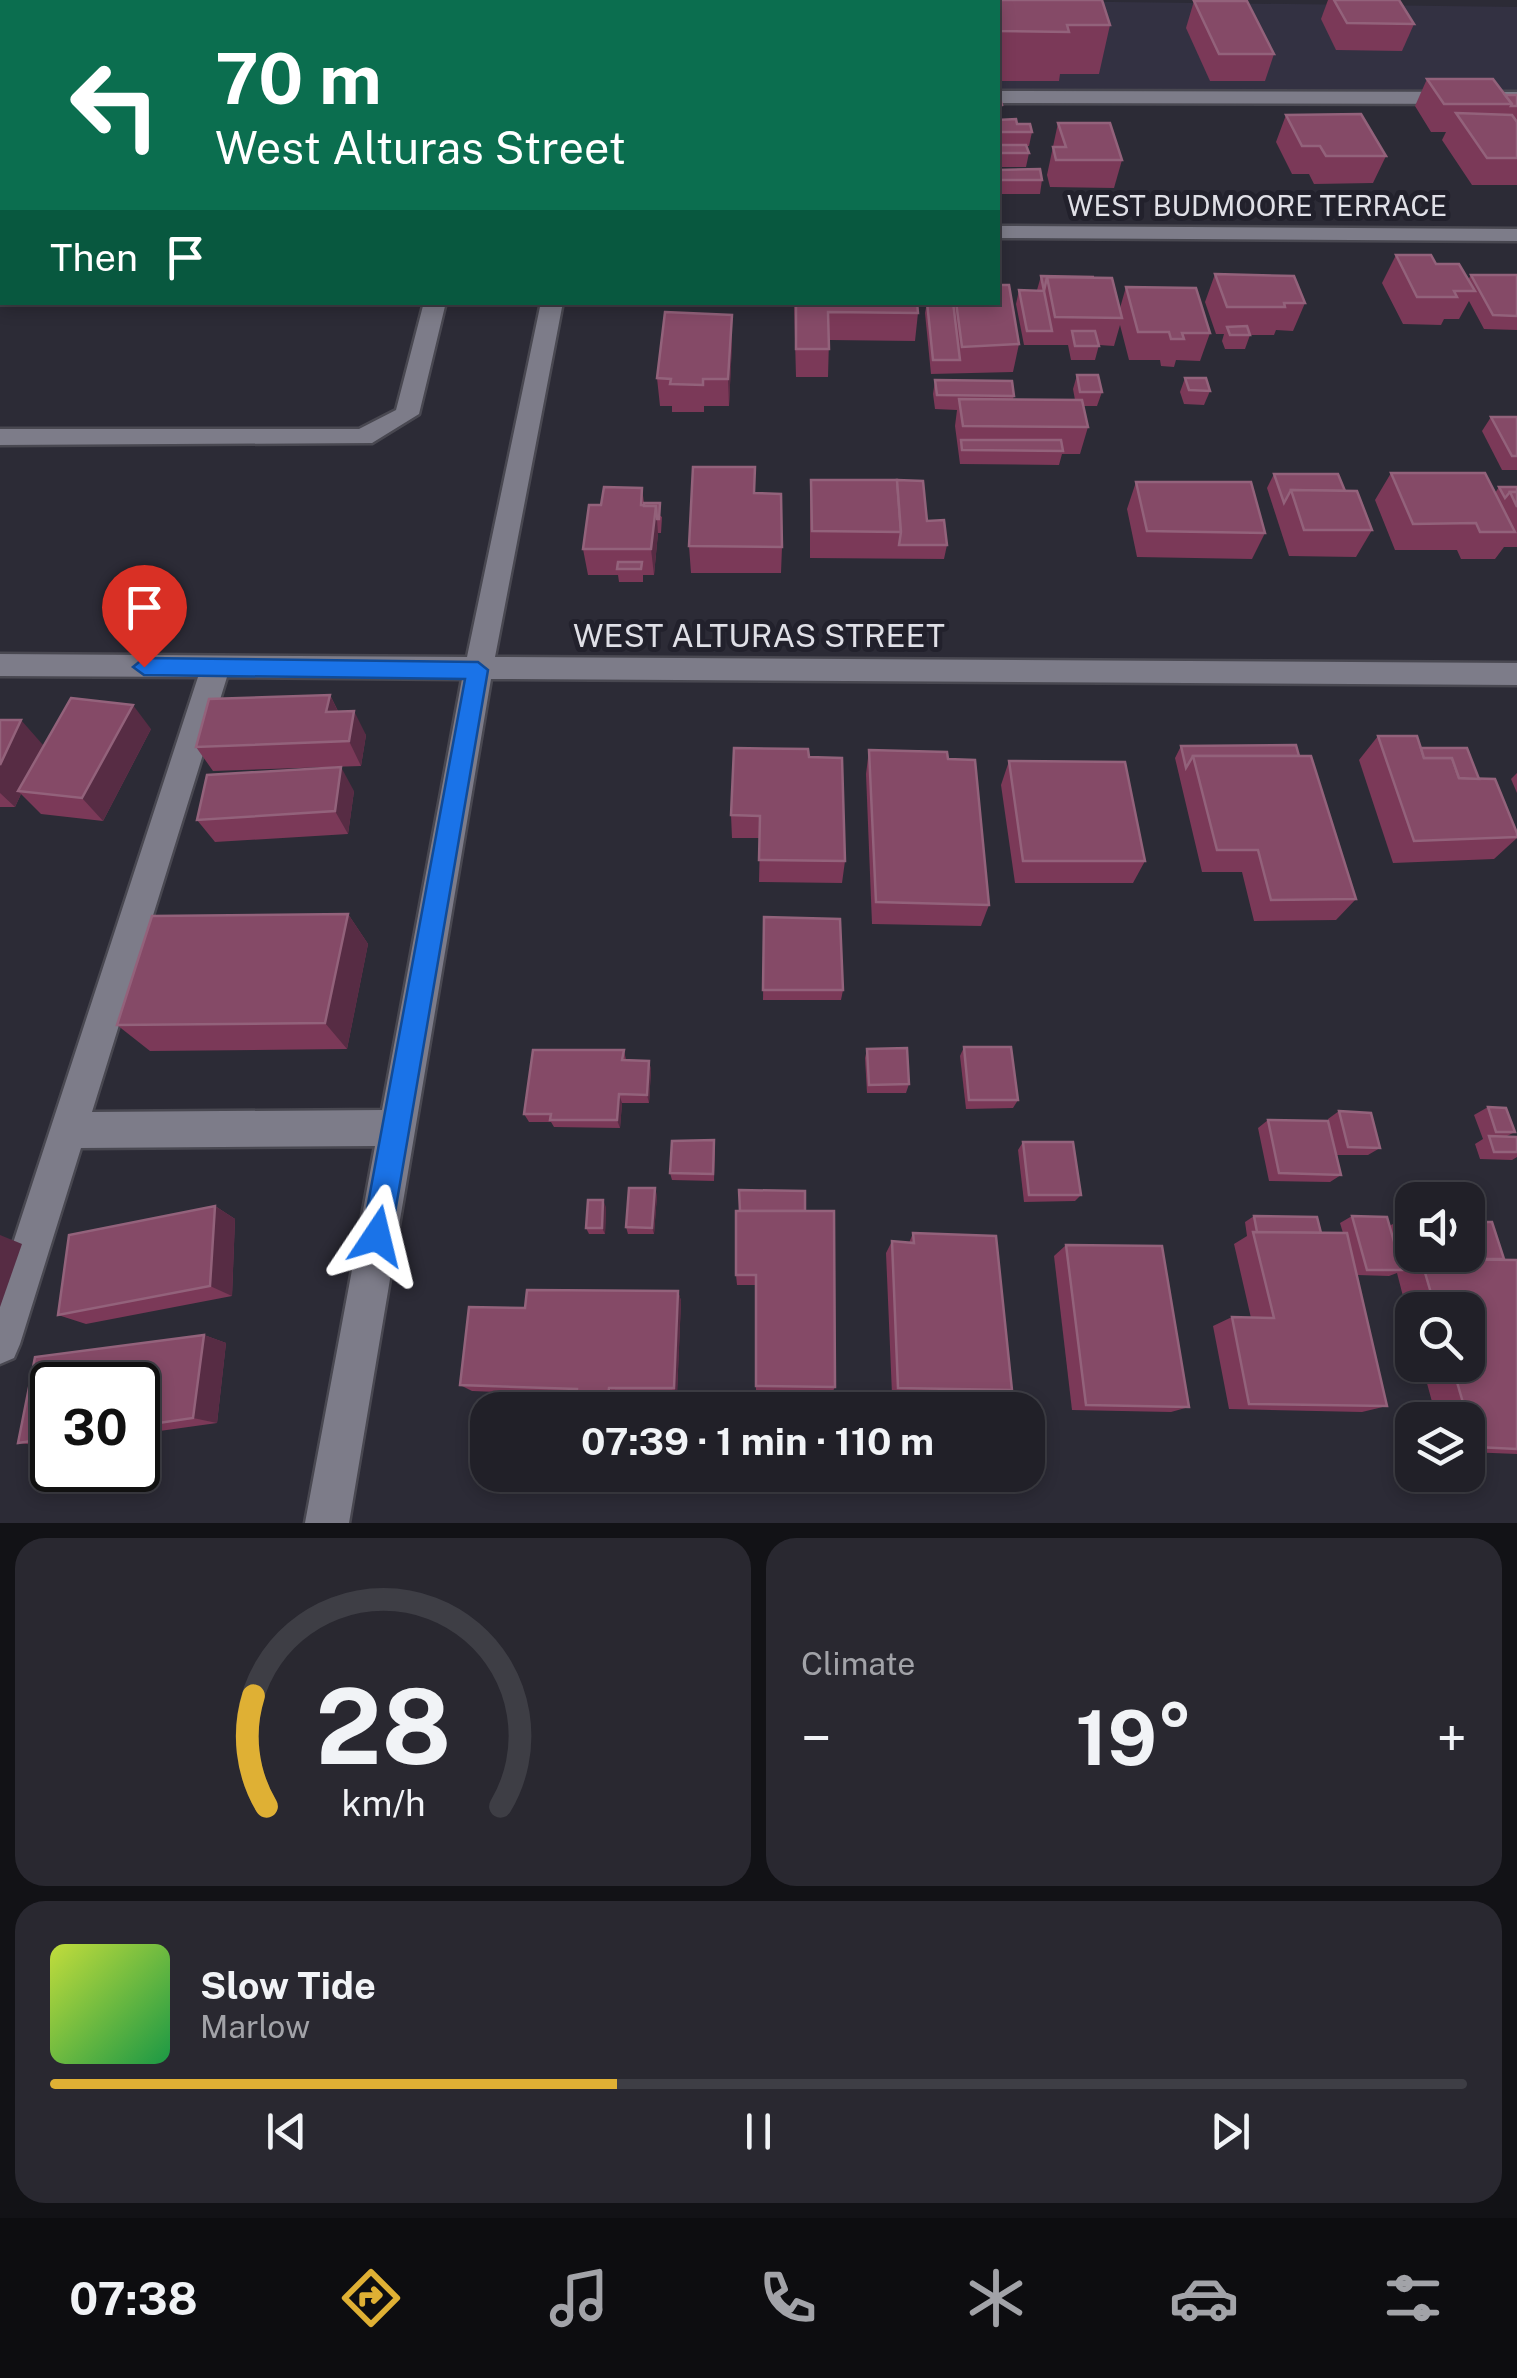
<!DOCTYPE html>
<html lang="en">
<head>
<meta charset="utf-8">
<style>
  :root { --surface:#212028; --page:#292830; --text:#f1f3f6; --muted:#a2a3a8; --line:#3e3e45; --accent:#dfb034 }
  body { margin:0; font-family:"Public Sans",sans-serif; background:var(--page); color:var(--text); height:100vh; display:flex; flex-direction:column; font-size:38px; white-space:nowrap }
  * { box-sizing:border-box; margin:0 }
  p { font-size:32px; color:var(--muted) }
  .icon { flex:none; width:55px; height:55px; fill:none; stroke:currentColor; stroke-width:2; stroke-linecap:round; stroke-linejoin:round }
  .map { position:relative; height:1523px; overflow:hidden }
  .drawer { display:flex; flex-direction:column; gap:15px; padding:15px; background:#121216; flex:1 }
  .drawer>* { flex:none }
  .hud { position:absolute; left:0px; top:0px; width:1000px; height:305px; box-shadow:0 5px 15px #0003,0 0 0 2px var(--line); background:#0b6e4f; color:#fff; overflow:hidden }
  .fabs { position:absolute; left:1395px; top:1182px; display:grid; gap:20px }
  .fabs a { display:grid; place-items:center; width:90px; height:90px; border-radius:20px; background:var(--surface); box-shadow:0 5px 15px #0003,0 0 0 2px var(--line); font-size:50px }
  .speed { position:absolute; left:30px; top:1362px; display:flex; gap:20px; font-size:50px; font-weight:700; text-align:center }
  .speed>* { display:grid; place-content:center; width:130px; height:130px; border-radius:50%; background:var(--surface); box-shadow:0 5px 15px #0003,0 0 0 2px var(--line); line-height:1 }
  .speed .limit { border:5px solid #111; border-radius:15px; background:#fff; color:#111 }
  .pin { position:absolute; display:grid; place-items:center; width:85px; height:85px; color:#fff; margin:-102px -42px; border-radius:50% 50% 50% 0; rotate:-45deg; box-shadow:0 0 10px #0007 }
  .pin .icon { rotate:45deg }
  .me { position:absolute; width:110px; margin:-55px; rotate:10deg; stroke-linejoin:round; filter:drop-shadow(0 0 8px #0008) }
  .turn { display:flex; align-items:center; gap:35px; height:210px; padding:0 50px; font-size:45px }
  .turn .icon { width:130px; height:130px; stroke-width:2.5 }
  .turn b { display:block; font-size:70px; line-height:85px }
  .then { display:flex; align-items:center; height:95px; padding:0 50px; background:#0003; gap:20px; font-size:38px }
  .big { font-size:75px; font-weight:700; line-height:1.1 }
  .drawer .card { flex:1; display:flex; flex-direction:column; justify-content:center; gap:15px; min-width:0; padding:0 35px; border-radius:30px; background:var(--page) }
  .drawer .dial { align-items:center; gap:0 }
  .dial svg { height:260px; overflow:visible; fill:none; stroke:var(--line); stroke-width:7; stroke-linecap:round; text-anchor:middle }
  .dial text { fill:var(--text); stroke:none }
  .song { display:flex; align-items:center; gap:30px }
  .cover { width:120px; height:120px; border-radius:15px; background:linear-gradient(135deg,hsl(70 70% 55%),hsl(140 70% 35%)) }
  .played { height:10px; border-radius:5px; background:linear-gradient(90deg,var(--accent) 40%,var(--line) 40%) }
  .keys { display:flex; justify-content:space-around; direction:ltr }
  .heat { display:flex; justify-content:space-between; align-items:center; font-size:55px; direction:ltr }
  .drawer .tiles { flex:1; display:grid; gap:15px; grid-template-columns:1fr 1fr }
  .card:last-child { grid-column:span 2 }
  .trip { position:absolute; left:470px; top:1392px; width:575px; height:100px; border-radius:30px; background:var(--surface); box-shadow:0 5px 15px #0003,0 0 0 2px var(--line); font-weight:700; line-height:100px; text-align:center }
  .menu { display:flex; height:160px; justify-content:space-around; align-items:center; background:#0d0d10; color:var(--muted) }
  .menu .icon { width:70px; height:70px }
  .menu .selected { color:var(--accent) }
  .menu b { font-size:45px; color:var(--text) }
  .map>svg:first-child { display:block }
</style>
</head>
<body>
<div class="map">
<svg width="1517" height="1523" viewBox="0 0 1517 1523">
  <rect width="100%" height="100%" fill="#2c2b36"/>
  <!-- built -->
  <polygon fill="#333142" points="0,0 964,0 1517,7 1517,98 998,93 998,2 2,2 0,133"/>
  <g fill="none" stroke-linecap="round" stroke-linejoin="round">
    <defs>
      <g id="minor">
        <rect x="600" y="0" width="16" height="2"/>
        <polygon points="998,91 1517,92 1517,104 998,103"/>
        <polygon points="0,101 2,102 2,113 0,113"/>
        <rect x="0" y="132" width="2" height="12"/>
        <rect x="0" y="217" width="2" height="12"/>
        <polygon points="998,226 1517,229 1517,241 998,238"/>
        <polygon points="424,302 446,302 419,414 372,443 0,445 0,429 359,429 396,410"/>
        <path d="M541,302H563L495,657L1517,663V685L491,679L349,1523H305L375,1146L81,1148L20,1344L14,1358L0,1364V1283L198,677L0,676V654L467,657ZM227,677L462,679L382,1110L92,1112Z"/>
      </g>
    </defs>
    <!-- minor casing -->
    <use href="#minor" stroke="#494851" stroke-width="5"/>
    <!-- minor -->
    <use href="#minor" fill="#7d7c89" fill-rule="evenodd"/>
  </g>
  <!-- wall -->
  <g fill="#7b3958">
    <polygon points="840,0 1102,0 1110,25 1099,74 1060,74 1059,81 998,81 998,2 840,2"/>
    <polygon points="1328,0 1399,0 1414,24 1402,51 1336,50 1321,19"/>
    <polygon points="1194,1 1274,54 1265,81 1210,81 1186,28"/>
    <polygon points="1427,79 1505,95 1517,95 1517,120 1516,120 1517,122 1517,185 1472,185 1442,140 1446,132 1431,132 1415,106"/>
    <polygon points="998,94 1002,105 1000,119 998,119"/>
    <polygon points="1286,115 1386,156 1373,183 1314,184 1309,174 1292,174 1276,142"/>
    <polygon points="998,120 1017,124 1032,132 1029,146 1027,146 1029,153 1026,167 998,167"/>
    <polygon points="1058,123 1122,160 1114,188 1050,187 1047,175"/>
    <polygon points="998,170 1042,180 1040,194 998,194"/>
    <polygon points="1396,255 1436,264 1468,280 1471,275 1517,275 1517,330 1484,329 1469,301 1459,319 1444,319 1441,325 1403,324 1382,283"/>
    <polygon points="1215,274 1305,303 1293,331 1276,330 1274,335 1250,335 1245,349 1225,349 1222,341 1224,334 1216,334 1205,302"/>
    <polygon points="1041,276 1120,308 1126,287 1210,333 1200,361 1176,360 1174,367 1161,366 1160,360 1129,360 1120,325 1114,346 1099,345 1095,360 1071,360 1068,345 1024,345 1016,304 1019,290 1037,290"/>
    <polygon points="660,302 778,302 778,307 660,306"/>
    <polygon points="794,302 917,302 918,313 915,341 829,340 828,377 796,377"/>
    <polygon points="927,302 998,302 1019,344 1013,372 931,374 925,313"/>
    <polygon points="732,315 732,343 729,406 704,406 704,412 672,412 672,406 660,406 657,378"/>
    <polygon points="1077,375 1102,392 1097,406 1084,406 1088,427 1080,454 1062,454 1059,465 960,464 955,426 957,410 935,409 933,394 935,380 1014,396 1013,399 1075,400 1073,389"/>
    <polygon points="1185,378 1210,391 1204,405 1184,404 1180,392"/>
    <polygon points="1491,417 1517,417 1517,470 1502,470 1482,431"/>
    <polygon points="755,467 755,493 782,547 781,573 691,573 689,546"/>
    <polygon points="1391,473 1495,493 1499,487 1517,487 1517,547 1504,547 1495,559 1461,559 1457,550 1395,550 1375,500"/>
    <polygon points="1274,474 1345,491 1372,530 1356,557 1289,556 1267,488"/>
    <polygon points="810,480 927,521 947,545 944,559 810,558"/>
    <polygon points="1136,482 1265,533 1252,559 1137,557 1127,509"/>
    <polygon points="642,488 644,503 662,517 661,533 658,533 654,575 643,575 643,582 619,582 618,575 588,575 583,549"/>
    <polygon points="330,695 338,711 366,735 361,766 213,771 196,747"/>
    <polygon points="0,720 43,745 36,759 151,729 103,821 41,814 21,794 15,807 0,807"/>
    <polygon points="1378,736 1421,748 1479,779 1517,833 1517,838 1494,859 1393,863 1359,760"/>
    <polygon points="1181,746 1299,756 1356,899 1336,920 1254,921 1242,872 1202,872 1175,758"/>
    <polygon points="869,750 989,905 981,926 872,924 866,774"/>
    <polygon points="809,757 845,861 842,883 759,882 760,838 732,838 731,815"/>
    <polygon points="1009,761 1145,861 1133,883 1015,883 1001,785"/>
    <polygon points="1517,773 1517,793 1511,779"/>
    <polygon points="354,791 348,834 215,842 197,820"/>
    <polygon points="348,914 368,944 347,1049 150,1051 117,1025"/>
    <polygon points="764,917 843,990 841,1000 763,1000"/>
    <polygon points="964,1047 1018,1100 1013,1108 966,1109 960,1056"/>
    <polygon points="867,1049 909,1084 906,1093 867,1093 865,1058"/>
    <polygon points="624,1050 626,1060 649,1061 651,1070 649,1103 622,1103 620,1128 554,1127 551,1122 529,1122 524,1114"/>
    <polygon points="1488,1107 1515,1132 1507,1136 1517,1137 1517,1157 1512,1160 1480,1159 1475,1144 1483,1139 1474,1115"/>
    <polygon points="1339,1111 1380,1148 1368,1155 1337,1155 1341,1175 1330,1182 1269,1181 1258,1128 1268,1120 1335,1148 1328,1119"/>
    <polygon points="1023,1142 1081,1195 1075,1201 1024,1202 1018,1150"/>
    <polygon points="715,1148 714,1181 672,1180 670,1173"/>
    <polygon points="657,1195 654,1234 628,1234 626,1227"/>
    <polygon points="215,1206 235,1219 232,1296 86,1324 58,1315"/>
    <polygon points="606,1207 605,1234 589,1234 586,1228"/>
    <polygon points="805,1211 835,1387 832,1393 756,1393 756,1285 737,1285 736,1275"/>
    <polygon points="1254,1216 1321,1233 1343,1233 1340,1223 1352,1216 1389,1226 1397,1222 1504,1259 1517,1260 1517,1454 1468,1452 1468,1420 1437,1420 1422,1365 1468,1365 1468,1310 1412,1310 1412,1331 1397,1273 1389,1276 1357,1275 1387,1406 1362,1412 1229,1409 1213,1326 1232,1317 1251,1318 1234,1244 1247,1236 1245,1222"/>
    <polygon points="913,1233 1012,1390 1002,1396 892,1394 886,1253 892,1241 909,1243"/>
    <polygon points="1066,1245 1189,1407 1171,1412 1072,1410 1054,1256"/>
    <polygon points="678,1291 681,1301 677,1394 673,1394 672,1410 616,1394 614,1410 575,1410 577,1395 472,1391 460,1385 525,1308"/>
    <polygon points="204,1335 226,1343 217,1423 138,1434 138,1385 52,1385 52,1447 18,1443 35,1357"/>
  </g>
  <!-- shaded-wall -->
  <g fill="#572c44">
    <polygon points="7,0 33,0 34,2 4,2"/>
    <polygon points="2,5 2,84 0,87 0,8"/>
    <polygon points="732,315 732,343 729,406 728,379"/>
    <polygon points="656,506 658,533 654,575 651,549"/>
    <polygon points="330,695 342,720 326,712"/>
    <polygon points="133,705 151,729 103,821 82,798"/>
    <polygon points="354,711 366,735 361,766 349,741"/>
    <polygon points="21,720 43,745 22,791 18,791 21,794 15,807 0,793 0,765"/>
    <polygon points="341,767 354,791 348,834 335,811"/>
    <polygon points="348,914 368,944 347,1049 325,1023"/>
    <polygon points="649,1061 651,1070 649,1103 647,1095"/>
    <polygon points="619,1094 622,1103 620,1128 617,1120"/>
    <polygon points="655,1188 657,1195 654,1234 652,1228"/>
    <polygon points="603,1200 606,1207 605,1234 602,1228"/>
    <polygon points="215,1206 235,1219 232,1296 210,1286"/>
    <polygon points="0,1235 22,1244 0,1307"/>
    <polygon points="678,1291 681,1301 677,1394 674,1388"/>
    <polygon points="204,1335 226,1343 217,1423 193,1418"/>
    <polygon points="609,1388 615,1394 614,1410 607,1410"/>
  </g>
  <!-- building -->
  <g fill="#854a67" stroke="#93627b" stroke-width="2.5">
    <polygon points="471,0 524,0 524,2 470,2"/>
    <rect x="739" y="0" width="54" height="2"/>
    <polygon points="843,0 1102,0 1110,25 1067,25 1069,32 998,31 998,2 843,2"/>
    <polygon points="1334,0 1399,0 1414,24 1347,23"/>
    <polygon points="1194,1 1247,1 1274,54 1219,54"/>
    <polygon points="1427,79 1493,79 1512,104 1444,104"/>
    <polygon points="998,94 999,94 1002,105 998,106"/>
    <polygon points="1505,95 1517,95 1517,106 1511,106 1512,104"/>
    <polygon points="1456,113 1512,115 1517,122 1517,158 1487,158"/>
    <polygon points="1361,114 1386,156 1326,156 1320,146 1302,146 1286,115"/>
    <polygon points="1016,119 1017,124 1030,124 1032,132 998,132 998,120"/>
    <polygon points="1058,123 1110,123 1122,160 1056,160 1053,147 1066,147"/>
    <polygon points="998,145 1026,145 1029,153 998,153"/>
    <polygon points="1040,169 1042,180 998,180 998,170"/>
    <polygon points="1396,255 1431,255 1436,264 1459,264 1475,291 1454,291 1457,297 1417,297"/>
    <polygon points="1215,274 1294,276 1305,303 1284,303 1285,307 1227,307"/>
    <polygon points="1471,275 1517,275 1517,316 1493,315"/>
    <polygon points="1041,276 1094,277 1047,277 1044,291 1052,331 1027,331 1019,290 1044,291"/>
    <polygon points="1047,277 1112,278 1122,318 1055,317"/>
    <polygon points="998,285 1009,285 1019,344 962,347 956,302 998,302"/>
    <polygon points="1126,287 1196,288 1210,333 1182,333 1184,339 1171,339 1169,332 1138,332"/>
    <polygon points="796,302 917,302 918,313 828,312 829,349 796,349"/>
    <polygon points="927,302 953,302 960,360 933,360"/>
    <polygon points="665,312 732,315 728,379 703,379 703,385 670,384 671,379 657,378"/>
    <polygon points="1247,326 1250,335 1230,335 1227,327"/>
    <polygon points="1072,331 1095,331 1099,346 1075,346"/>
    <polygon points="1077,375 1098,375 1102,392 1080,392"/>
    <polygon points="1185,378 1206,378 1210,391 1189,390"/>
    <polygon points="935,380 1012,381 1014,396 937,395"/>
    <polygon points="959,399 1082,400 1088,427 963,426"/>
    <polygon points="1491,417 1517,417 1517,456 1512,456"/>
    <polygon points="961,440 1061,440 1063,451 962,450"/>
    <polygon points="693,467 755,467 754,493 781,494 782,547 689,546"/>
    <polygon points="1391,473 1485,473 1515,532 1480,532 1476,523 1413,524"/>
    <polygon points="1274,474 1338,474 1345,491 1291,490 1284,503"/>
    <polygon points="811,480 897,480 901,532 812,531"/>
    <polygon points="897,480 923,481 927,521 944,520 947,545 899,545 901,532"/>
    <polygon points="1136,482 1251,482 1265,533 1147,531"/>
    <polygon points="604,487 642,488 641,505 656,506 651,549 583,549 589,505 601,505"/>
    <polygon points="1499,487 1517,487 1517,492 1510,492 1505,498"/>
    <polygon points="1291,490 1357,491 1372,530 1304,530"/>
    <polygon points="1510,492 1517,492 1517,507"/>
    <polygon points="644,503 660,503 659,519 657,519 656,506 644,506"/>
    <polygon points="618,562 642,562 641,569 617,569"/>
    <polygon points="330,695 326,712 354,711 349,741 196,747 209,699"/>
    <polygon points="71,698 133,705 82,798 18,791"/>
    <polygon points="0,720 21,720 0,765"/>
    <polygon points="1378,736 1417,736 1424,758 1452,758 1459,778 1495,779 1517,833 1517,837 1414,841"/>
    <polygon points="1296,745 1299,756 1193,756 1186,768 1181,746"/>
    <polygon points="734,748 808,749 809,757 842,758 845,861 759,860 760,816 731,815"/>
    <polygon points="1421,748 1467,748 1479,779 1459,778 1452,758 1424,758"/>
    <polygon points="869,750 947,752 948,759 975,760 989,905 876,902"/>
    <polygon points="1193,756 1311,756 1356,899 1271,900 1258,850 1217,850"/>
    <polygon points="1009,761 1125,762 1145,861 1023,861"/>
    <polygon points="341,767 335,811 197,820 207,775"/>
    <polygon points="348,914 325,1023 117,1025 152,916"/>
    <polygon points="764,917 840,919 843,990 763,990"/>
    <polygon points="964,1047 1011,1047 1018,1100 969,1100"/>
    <polygon points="907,1048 909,1084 869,1085 867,1049"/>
    <polygon points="533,1050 624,1050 622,1060 649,1061 647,1095 619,1094 617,1120 550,1120 551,1114 524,1114"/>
    <polygon points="1488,1107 1506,1108 1515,1132 1496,1132"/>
    <polygon points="1339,1111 1371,1113 1380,1148 1348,1147"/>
    <polygon points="1268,1120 1328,1121 1341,1175 1279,1173"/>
    <polygon points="1489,1136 1517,1137 1517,1152 1494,1152"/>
    <polygon points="714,1140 713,1174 670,1173 672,1141"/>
    <polygon points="1023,1142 1073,1142 1081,1195 1029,1195"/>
    <polygon points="629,1188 655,1188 652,1228 626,1227"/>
    <polygon points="739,1190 805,1191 805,1211 740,1211"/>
    <polygon points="588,1200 603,1200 602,1228 586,1228"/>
    <polygon points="215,1206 210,1286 58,1315 69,1235"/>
    <polygon points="736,1211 834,1211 835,1387 756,1386 756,1275 736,1275"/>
    <polygon points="1254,1216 1317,1217 1321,1233 1257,1232"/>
    <polygon points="1352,1216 1387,1217 1402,1270 1367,1270"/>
    <polygon points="1397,1222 1412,1222 1412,1255 1468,1255 1468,1222 1492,1222 1504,1259 1421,1259 1409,1264"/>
    <polygon points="1253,1232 1347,1233 1387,1406 1249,1404 1232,1317 1274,1318"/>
    <polygon points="913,1233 996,1236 1012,1390 898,1388 892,1241 914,1243"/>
    <polygon points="1066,1245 1162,1246 1189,1407 1086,1405"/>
    <polygon points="1421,1259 1517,1260 1517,1449 1476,1447 1452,1365 1468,1365 1468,1310 1436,1310"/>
    <polygon points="527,1290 678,1291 674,1388 609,1388 607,1410 575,1410 577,1389 460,1385 469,1307 525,1308"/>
    <polygon points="204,1335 193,1418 138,1426 138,1385 52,1385 52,1438 18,1443 35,1357"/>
    <polygon points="616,1391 671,1391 670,1410 615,1410"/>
  </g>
  <!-- route -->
  <polygon fill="#1a73e8" stroke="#114b97" stroke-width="2.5" points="144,658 478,662 488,670 391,1236 387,1246 377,1250 366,1246 362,1236 465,679 144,675 133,667"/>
  <g text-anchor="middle" stroke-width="10" stroke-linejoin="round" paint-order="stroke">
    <!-- far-street labels -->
    <g font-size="28" fill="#dfdfe6" stroke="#22212c">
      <text x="1257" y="216">WEST BUDMOORE TERRACE</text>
    </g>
    <!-- street labels -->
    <g font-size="32" fill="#dfdfe6" stroke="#22212c">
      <text x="759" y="647">WEST ALTURAS STREET</text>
    </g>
  </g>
</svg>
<div class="fabs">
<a><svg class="icon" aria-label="sound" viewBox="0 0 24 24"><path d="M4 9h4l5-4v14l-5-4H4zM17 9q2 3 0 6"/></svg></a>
<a><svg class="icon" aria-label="search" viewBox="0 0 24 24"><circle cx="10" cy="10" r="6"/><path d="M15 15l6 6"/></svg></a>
<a><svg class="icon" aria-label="layers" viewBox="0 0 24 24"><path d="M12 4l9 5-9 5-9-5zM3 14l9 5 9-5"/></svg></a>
</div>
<div class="speed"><div class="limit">30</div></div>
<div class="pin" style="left:144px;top:667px;background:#d93025"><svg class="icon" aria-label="arrive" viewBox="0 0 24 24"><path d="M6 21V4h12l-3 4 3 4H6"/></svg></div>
<svg class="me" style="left:377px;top:1236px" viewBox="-20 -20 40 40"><path d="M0-17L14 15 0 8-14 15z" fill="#1a73e8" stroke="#fff" stroke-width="4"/></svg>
<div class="trip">07:39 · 1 min · 110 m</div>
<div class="hud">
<div class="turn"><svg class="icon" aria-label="left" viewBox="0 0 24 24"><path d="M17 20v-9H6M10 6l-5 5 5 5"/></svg><div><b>70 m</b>West Alturas Street</div></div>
<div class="then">Then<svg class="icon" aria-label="arrive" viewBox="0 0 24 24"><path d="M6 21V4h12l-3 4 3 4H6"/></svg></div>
</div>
</div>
<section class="drawer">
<div class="tiles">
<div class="card dial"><svg viewBox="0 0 100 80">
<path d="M14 69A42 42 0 1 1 86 69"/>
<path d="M14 69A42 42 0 0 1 10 35" stroke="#dfb034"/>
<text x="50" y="56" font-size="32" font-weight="700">28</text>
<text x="50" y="72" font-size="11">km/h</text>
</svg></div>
<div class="card"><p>Climate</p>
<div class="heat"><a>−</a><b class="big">19°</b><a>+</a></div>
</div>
<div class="card">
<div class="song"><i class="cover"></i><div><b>Slow Tide</b><p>Marlow</p></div></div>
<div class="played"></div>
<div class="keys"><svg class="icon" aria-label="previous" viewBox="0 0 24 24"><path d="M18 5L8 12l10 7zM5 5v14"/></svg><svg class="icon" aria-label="pause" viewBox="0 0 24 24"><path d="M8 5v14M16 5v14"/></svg><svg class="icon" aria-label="next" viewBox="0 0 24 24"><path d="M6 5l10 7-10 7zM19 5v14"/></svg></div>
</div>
</div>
</section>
<nav class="menu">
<b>07:38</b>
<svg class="icon selected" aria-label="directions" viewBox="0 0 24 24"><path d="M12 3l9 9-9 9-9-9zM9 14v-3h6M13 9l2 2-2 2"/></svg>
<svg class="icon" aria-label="music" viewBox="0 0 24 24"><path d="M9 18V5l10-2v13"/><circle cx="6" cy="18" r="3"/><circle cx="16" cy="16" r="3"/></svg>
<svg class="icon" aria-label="phone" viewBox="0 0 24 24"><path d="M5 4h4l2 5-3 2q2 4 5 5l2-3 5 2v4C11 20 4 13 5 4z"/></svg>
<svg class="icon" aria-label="climate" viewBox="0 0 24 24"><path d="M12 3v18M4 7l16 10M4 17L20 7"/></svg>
<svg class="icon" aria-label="car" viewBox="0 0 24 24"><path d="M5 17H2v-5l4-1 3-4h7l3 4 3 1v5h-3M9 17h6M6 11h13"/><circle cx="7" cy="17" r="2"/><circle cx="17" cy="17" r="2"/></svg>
<svg class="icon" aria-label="filters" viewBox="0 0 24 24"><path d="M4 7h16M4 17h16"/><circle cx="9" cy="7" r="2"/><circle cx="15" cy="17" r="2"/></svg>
</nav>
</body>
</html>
